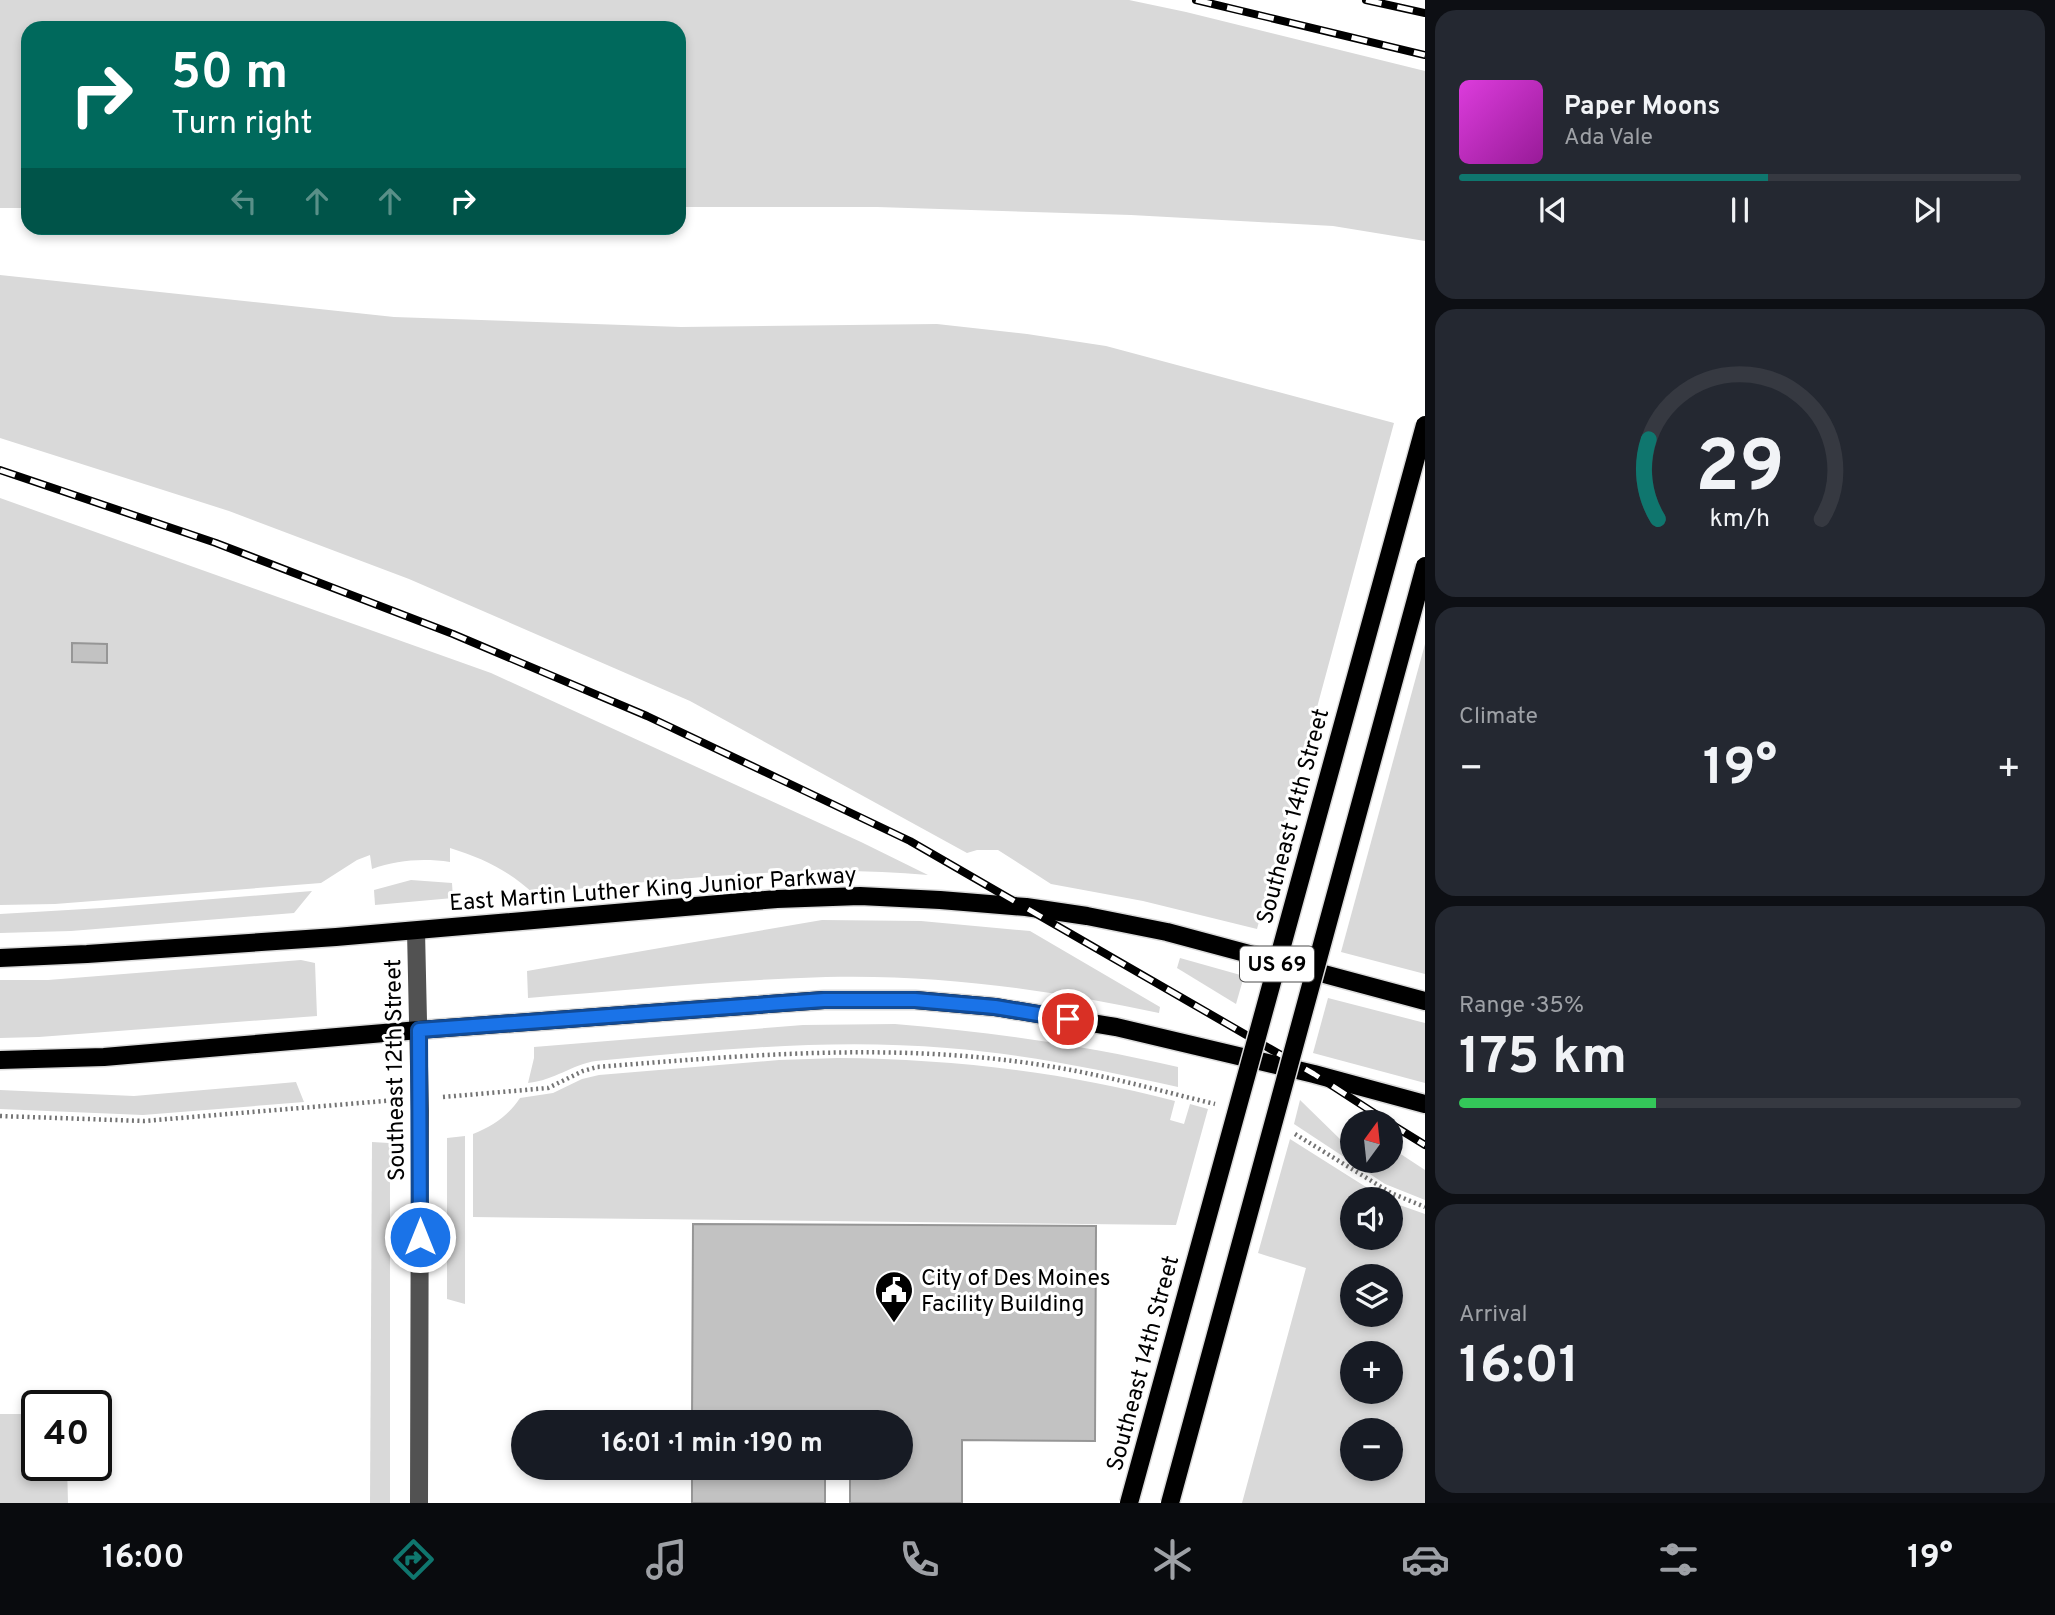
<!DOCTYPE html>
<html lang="en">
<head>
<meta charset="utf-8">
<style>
  :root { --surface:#171b24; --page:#242831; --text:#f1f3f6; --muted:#9ea1a6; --line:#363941; --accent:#0f766e }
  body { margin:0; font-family:Overpass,sans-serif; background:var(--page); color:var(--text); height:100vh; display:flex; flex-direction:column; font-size:26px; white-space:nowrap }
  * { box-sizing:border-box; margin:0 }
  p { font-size:23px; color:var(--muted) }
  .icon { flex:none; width:38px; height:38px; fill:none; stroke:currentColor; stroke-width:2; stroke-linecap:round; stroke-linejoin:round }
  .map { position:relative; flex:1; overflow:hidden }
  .side { display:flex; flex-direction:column; gap:10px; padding:10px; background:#0d0f14; width:630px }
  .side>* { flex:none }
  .banner { position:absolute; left:21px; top:21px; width:665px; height:214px; border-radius:21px; box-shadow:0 4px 10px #0003; background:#00695c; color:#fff; overflow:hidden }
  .needle { width:46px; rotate:15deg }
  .tools { position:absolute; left:1340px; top:1110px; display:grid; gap:14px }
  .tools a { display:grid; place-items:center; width:63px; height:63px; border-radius:50%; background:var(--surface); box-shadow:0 4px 10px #0003; font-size:35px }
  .speed { position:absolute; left:21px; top:1390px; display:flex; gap:14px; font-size:35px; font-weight:700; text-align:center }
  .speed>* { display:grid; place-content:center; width:91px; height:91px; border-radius:50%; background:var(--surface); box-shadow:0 4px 10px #0003; line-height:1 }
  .speed .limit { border:4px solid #111; border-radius:10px; background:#fff; color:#111 }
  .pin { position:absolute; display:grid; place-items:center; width:60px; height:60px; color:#fff; margin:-30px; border:4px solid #fff; border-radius:50%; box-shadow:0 2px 7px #0007 }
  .me { position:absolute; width:77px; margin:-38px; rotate:0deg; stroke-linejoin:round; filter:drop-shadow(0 0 5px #0008) }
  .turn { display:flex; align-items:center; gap:24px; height:147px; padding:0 35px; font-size:32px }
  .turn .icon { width:91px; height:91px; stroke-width:2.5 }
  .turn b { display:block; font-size:49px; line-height:60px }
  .lanes { display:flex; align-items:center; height:66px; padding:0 35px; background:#0003; justify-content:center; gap:35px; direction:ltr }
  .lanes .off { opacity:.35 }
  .big { font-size:52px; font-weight:700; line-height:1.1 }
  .side .widget { flex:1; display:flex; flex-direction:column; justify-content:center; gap:10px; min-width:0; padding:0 24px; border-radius:21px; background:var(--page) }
  .side .dial { align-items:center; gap:0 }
  .dial svg { height:182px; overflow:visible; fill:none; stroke:var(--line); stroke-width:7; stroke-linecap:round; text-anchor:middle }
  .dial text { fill:var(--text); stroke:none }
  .song { display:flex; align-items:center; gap:21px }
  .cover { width:84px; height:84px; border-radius:10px; background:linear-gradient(135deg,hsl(300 70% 55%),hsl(300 70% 35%)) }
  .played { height:7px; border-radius:4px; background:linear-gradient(90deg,var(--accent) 55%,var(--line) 55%) }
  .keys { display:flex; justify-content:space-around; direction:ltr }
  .heat { display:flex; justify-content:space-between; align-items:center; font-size:38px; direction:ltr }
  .charge { height:10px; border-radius:5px; background:linear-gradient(90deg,#34c759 35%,var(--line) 0) }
  .trip { position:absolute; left:511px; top:1410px; width:402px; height:70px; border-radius:35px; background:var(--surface); box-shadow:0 4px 10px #0003; font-weight:700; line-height:70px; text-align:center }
  .tabs { display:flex; height:112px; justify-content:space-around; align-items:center; background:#090b0e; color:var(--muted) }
  .tabs .icon { width:49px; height:49px }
  .tabs .on { color:var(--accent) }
  .tabs b { font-size:32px; color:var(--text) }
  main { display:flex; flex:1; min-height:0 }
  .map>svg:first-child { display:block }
</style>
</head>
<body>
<main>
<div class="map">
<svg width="1425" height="1503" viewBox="0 0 1425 1503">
  <rect width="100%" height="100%" fill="#fff"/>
  <!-- green -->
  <g fill="#d9d9d9" fill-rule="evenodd">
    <polygon points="0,0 1129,0 1186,12 1425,71 1425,241 1333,226 1131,215 877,207 679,207 679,28 28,28 28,208 0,208"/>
    <polygon points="0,275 394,317 681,327 937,324 1027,334 1106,346 1394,423 1257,929 1143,901 1051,884 998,850 977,850 967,853 690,701 409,579 229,511 0,438"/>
    <path d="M0,498L491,673L861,842L928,875C797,863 663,881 533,893C508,870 482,858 450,848V862C423,858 397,860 372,869L370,855L357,860L321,883L55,904L0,905Z"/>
    <polygon points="1425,644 1425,974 1341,952"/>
    <polygon points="411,880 452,883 453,898 375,905 374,890"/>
    <polygon points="312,891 294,913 71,931 0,933 0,914 102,908"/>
    <path d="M822,920L921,921L1030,931L1160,1007L1159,1013C1050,990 937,974 826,977C727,980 627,990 528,998L527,971Z"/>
    <polygon points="1180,958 1244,976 1236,1004 1177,968"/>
    <polygon points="301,960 315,963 317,1016 39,1037 0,1038 0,980 48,980"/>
    <polygon points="1328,998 1425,1023 1425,1083 1313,1053"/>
    <path d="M895,1024C991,1032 1085,1045 1178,1067V1087C1101,1070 1025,1054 947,1048C830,1038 712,1050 596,1061C570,1065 556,1080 528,1083L534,1058V1047L803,1025Z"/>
    <path d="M838,1058C953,1059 1064,1072 1175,1101L1170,1120L1184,1124L1190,1104L1208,1109L1176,1225L473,1217V1134C493,1126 508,1116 520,1098L553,1093L582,1079L599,1075L779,1060Z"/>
    <polygon points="296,1082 304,1102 143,1115 0,1109 0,1090 134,1096"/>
    <polygon points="1300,1100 1343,1142 1353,1148 1353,1160 1391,1160 1391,1150 1393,1149 1425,1170 1425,1200 1385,1184 1294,1124"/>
    <polygon points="465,1136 465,1304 447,1299 447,1138"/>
    <path d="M1290,1139L1385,1199H1353V1237H1391V1202L1425,1214V1503H1242L1306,1268L1258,1253ZM1353,1276H1391V1314H1353ZM1353,1353H1391V1391H1353ZM1353,1430H1391V1468H1353Z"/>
    <polygon points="372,1142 389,1143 390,1152 390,1503 370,1503"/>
    <polygon points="0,1414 37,1414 37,1465 67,1465 68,1503 0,1503"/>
  </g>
  <!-- building -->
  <g fill="#c2c2c2" stroke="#969696" stroke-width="2">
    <polygon points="72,643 107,644 107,663 72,662"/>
    <polygon points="693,1224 1096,1226 1095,1441 962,1440 962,1503 850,1503 850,1468 901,1468 901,1423 692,1423"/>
    <polygon points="692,1468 842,1468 842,1474 825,1474 825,1503 692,1503"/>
  </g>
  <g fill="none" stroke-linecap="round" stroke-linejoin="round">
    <defs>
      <g id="major">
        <polyline points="0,958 87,954 336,937 777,899 860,896 940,900 1026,907 1087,916 1167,932 1425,1001"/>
        <polyline points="0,1060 104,1057 419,1030 824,1000 915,1000 995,1007 1116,1027 1314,1074 1425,1104"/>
      </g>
    </defs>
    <!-- major casing -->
    <use href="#major" stroke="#dbdbdb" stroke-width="21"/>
    <!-- path -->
    <g stroke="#747474" stroke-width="4.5" stroke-dasharray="2 3.5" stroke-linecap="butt">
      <path d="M443,1097L548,1088L583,1071L597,1067C749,1055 902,1041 1054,1067C1108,1076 1161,1091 1215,1104"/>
      <polyline points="0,1116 144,1121 396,1100"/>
      <polyline points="1295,1134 1391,1193 1425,1207"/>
    </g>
    <!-- minor -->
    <polyline stroke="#525252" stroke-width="18" points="416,931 420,1111 419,1503"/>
    <!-- major -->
    <use href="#major" stroke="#000" stroke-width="18"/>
    <defs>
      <g id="rail">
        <polyline points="1196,0 1425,55"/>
        <polyline points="1366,0 1425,13"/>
        <polyline points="0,470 216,543 453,634 647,716 910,841 1314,1074 1388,1122"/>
        <polyline points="1391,1124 1425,1145"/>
      </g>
    </defs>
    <!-- rail casing -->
    <use href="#rail" stroke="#000" stroke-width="8"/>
    <!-- rail -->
    <use href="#rail" stroke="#fff" stroke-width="5" stroke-dasharray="16" stroke-linecap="butt"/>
    <defs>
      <g id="major-bridge">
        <polyline points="1129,1503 1425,425"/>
        <polyline points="1170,1503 1425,566"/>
      </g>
    </defs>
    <!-- major-bridge casing -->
    <use href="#major-bridge" stroke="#dbdbdb" stroke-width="21" stroke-linecap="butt"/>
    <!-- major-bridge -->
    <use href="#major-bridge" stroke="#000" stroke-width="18"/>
  </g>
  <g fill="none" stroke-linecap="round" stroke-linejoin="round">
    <defs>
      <polyline id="route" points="420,1237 419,1030 824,1000 915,1000 995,1007 1068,1019"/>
    </defs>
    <!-- route casing -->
    <use href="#route" stroke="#114b97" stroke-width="18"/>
    <!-- route -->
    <use href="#route" stroke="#1a73e8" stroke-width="12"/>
  </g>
  <!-- icons -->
  <defs>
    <symbol id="civic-pin" viewBox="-11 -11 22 30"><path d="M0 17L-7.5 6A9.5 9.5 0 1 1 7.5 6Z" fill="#000" stroke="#fff"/><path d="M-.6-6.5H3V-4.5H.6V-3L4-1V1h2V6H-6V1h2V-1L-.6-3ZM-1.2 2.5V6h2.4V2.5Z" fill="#fff"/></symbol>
  </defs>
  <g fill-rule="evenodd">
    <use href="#civic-pin" x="872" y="1268" width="44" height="60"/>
  </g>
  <g text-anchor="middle" stroke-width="6" stroke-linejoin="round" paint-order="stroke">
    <!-- shield labels -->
    <rect fill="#fff" stroke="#4c4c4c" stroke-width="2" x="1240" y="946.5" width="74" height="35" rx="5"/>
    <g font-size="21" font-weight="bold" fill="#000">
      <text x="1277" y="971">US 69</text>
    </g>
    <!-- street labels -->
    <g font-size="23" fill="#000" stroke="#fff">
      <text transform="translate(1292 816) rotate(-75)" y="8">Southeast 14th Street</text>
      <text transform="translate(653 888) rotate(-4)" y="8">East Martin Luther King Junior Parkway</text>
      <text transform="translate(394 1070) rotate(-91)" y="8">Southeast 12th Street</text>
      <text transform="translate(1142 1363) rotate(-75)" y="8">Southeast 14th Street</text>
    </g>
    <!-- poi labels -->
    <g font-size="23" fill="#000" stroke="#fff" text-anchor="start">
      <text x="921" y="1285">City of Des Moines<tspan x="921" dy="26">Facility Building</tspan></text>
    </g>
  </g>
</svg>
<div class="tools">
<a><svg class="needle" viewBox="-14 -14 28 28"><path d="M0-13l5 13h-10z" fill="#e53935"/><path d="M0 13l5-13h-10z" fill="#9ea1a6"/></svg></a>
<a><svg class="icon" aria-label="sound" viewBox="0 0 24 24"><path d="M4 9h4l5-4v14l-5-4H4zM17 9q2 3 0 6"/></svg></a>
<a><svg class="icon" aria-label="layers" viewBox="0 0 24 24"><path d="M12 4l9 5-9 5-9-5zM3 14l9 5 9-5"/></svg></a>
<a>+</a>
<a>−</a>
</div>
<div class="speed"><div class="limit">40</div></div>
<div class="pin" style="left:1068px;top:1019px;background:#d93025"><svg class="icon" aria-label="arrive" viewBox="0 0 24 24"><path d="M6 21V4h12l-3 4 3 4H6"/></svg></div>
<svg class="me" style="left:420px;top:1237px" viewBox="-20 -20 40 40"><circle r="17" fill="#1a73e8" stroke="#fff" stroke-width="3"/><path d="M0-11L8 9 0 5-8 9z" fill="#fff"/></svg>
<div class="trip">16:01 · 1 min · 190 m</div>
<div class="banner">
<div class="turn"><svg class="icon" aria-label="right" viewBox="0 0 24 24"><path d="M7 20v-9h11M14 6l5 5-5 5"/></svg><div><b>50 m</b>Turn right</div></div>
<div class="lanes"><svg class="icon off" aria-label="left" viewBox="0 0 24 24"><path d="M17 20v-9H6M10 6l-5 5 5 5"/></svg><svg class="icon off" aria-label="ahead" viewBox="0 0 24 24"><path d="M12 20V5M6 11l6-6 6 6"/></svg><svg class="icon off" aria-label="ahead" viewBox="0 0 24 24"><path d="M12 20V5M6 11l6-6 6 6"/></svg><svg class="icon" aria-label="right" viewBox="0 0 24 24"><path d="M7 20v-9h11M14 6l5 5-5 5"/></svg></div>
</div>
</div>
<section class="side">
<div class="widget">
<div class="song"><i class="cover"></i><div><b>Paper Moons</b><p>Ada Vale</p></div></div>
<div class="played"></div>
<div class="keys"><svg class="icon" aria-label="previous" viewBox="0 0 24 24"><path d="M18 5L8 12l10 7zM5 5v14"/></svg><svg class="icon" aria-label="pause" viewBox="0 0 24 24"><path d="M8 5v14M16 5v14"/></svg><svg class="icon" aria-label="next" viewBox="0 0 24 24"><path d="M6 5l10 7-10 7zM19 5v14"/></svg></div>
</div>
<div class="widget dial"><svg viewBox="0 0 100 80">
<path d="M14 69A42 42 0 1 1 86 69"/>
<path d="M14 69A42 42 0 0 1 10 34" stroke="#0f766e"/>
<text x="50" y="56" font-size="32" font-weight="700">29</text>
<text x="50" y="72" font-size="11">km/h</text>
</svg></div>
<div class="widget"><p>Climate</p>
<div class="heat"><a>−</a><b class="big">19°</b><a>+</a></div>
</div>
<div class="widget"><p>Range · 35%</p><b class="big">175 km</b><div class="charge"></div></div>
<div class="widget"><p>Arrival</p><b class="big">16:01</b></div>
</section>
</main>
<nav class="tabs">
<b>16:00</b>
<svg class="icon on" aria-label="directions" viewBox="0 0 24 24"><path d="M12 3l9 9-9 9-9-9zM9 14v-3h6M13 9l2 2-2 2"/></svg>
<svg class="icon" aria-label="music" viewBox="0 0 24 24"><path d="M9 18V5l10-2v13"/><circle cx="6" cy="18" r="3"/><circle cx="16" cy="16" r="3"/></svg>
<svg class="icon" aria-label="phone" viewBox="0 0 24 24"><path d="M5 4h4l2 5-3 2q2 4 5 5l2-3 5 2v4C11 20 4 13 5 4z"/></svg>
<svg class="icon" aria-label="climate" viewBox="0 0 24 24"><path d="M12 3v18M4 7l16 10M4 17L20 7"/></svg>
<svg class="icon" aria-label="car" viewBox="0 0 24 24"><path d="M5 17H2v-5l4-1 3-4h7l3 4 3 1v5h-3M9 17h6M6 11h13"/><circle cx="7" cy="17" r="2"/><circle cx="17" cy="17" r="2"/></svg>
<svg class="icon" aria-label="filters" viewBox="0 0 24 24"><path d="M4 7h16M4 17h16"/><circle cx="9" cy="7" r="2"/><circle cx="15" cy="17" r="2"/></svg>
<b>19°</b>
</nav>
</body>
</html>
